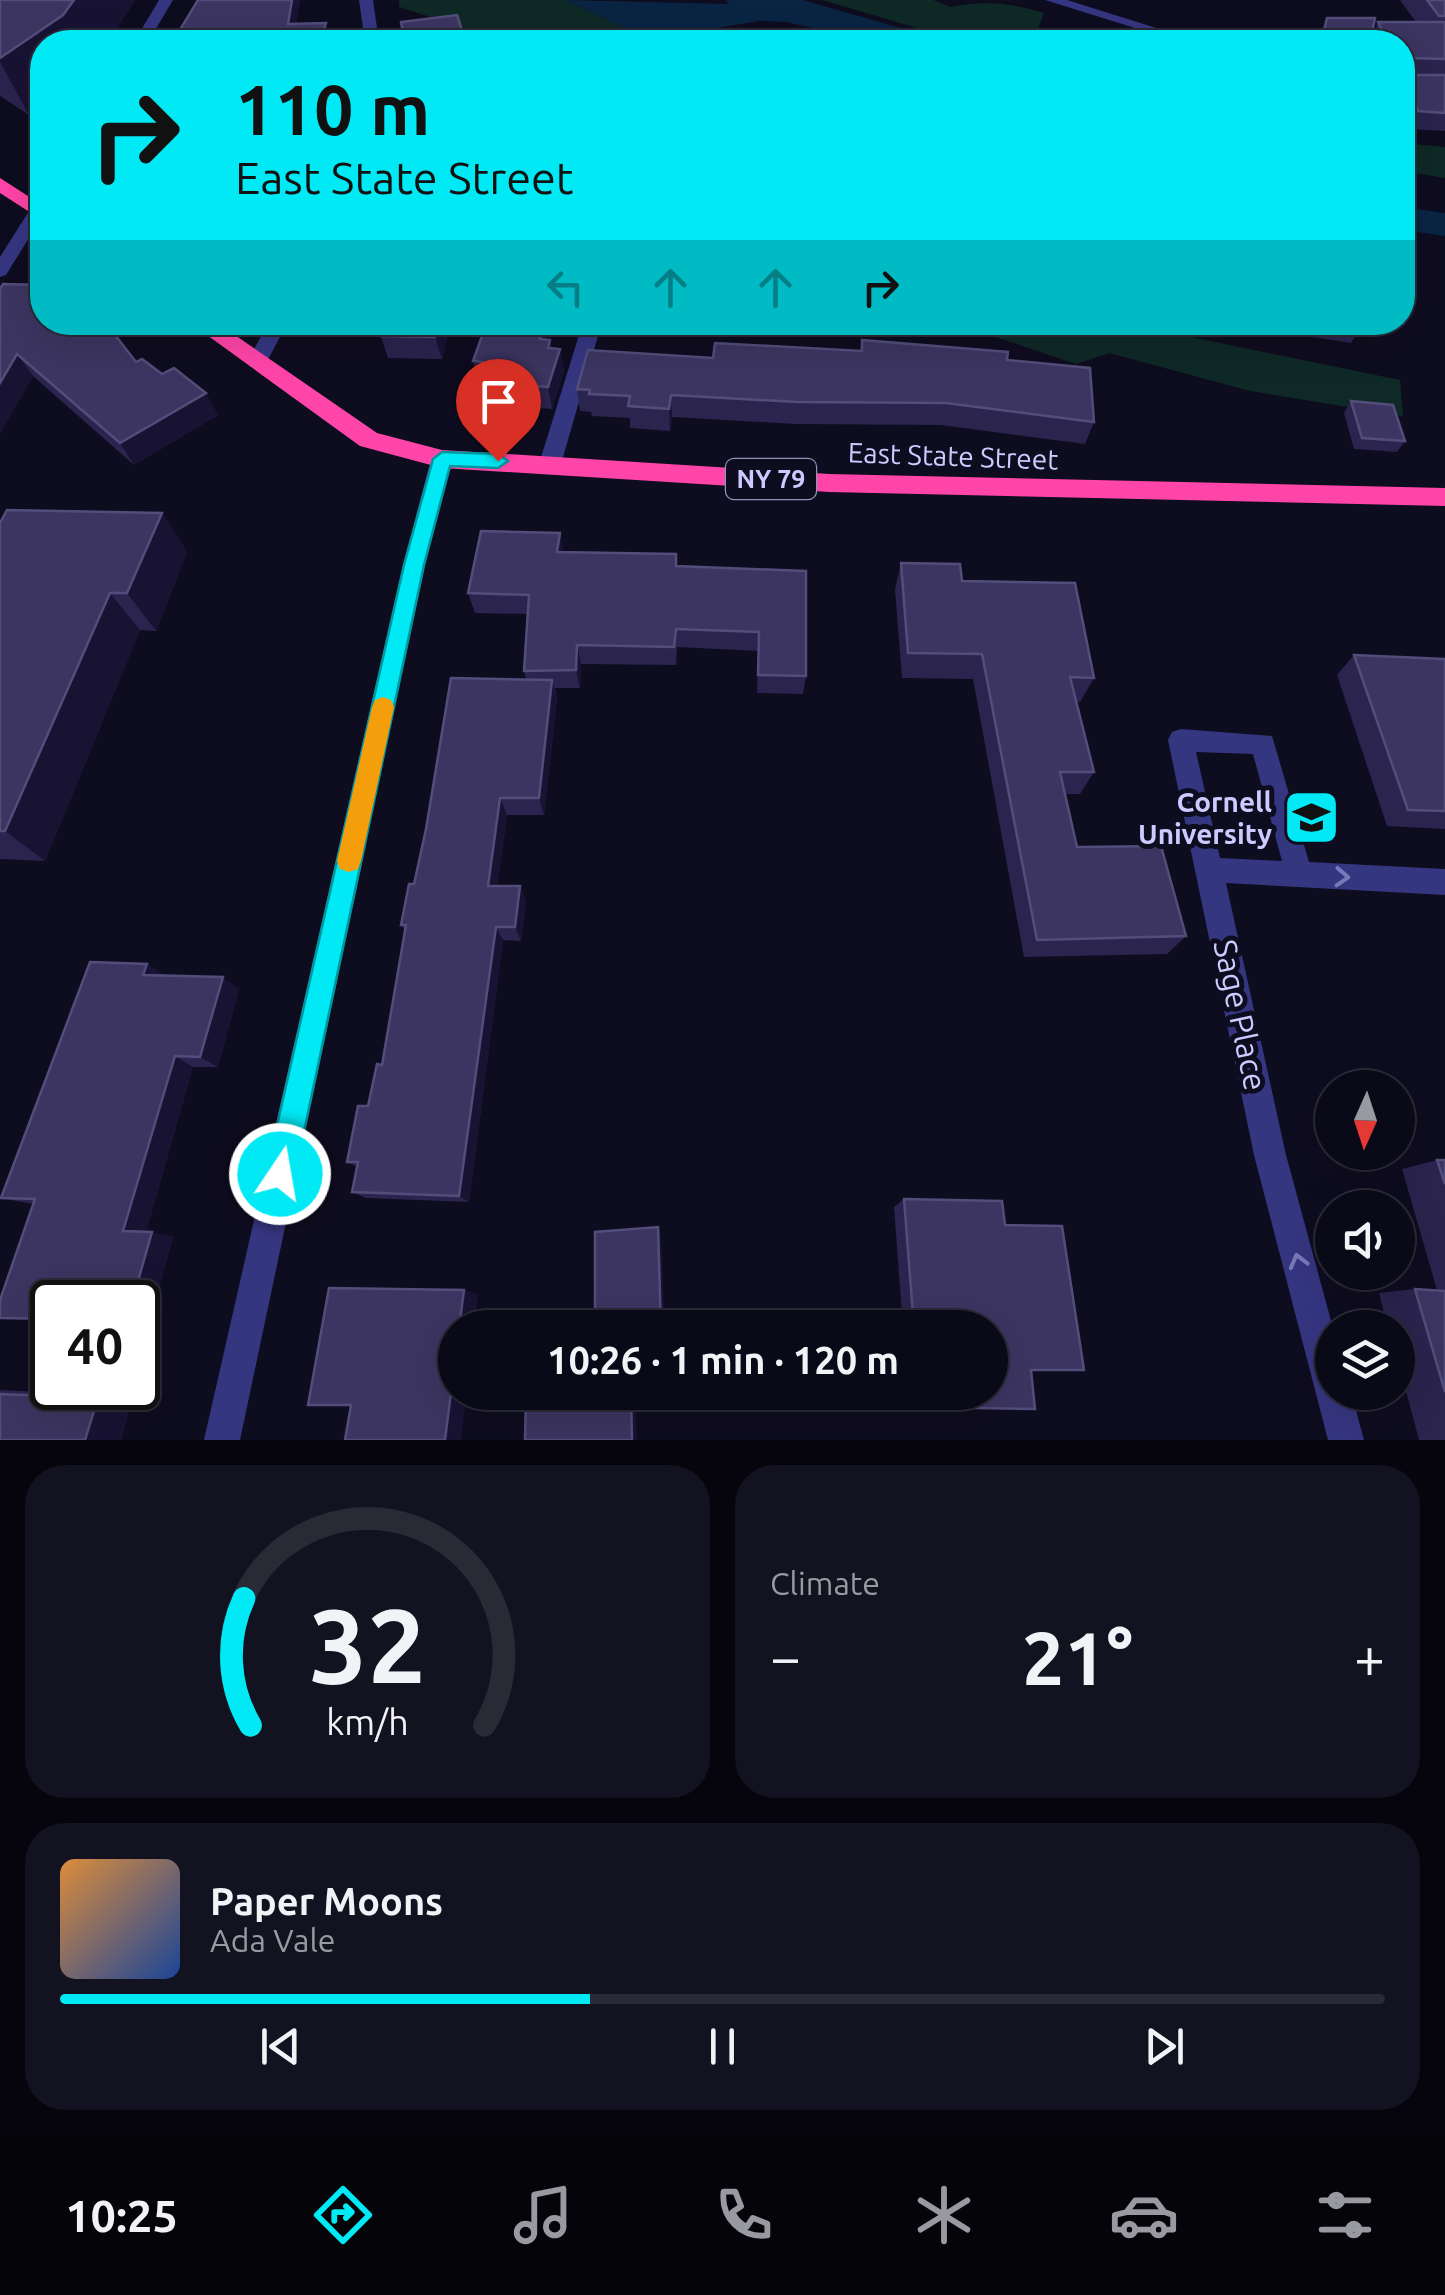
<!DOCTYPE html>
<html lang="en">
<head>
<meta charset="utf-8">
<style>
  :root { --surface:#0a0917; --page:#131220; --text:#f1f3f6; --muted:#999aa1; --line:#2a2a36; --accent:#00e9f5 }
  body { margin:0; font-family:Ubuntu,sans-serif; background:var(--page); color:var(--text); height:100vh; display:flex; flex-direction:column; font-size:38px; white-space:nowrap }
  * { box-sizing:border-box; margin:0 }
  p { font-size:32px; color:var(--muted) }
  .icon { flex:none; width:55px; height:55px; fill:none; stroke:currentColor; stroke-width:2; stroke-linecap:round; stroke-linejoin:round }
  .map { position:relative; height:1440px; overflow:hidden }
  .sheet { display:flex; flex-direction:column; gap:25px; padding:25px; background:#06050d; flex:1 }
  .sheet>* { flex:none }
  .top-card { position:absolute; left:30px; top:30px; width:1385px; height:305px; border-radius:40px; box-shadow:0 10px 40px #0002,0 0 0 2px var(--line); background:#00e9f5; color:#111; overflow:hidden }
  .needle { width:65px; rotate:183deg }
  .fabs { position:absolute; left:1315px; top:1070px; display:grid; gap:20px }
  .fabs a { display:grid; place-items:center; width:100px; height:100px; border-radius:50%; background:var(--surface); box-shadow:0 10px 40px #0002,0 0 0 2px var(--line); font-size:50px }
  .speed { position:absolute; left:30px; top:1280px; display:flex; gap:20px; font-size:50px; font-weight:700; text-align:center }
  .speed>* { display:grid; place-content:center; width:130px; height:130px; border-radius:50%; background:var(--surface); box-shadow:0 10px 40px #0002,0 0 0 2px var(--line); line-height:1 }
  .speed .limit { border:5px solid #111; border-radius:15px; background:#fff; color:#111 }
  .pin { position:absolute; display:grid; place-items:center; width:85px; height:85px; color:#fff; margin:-102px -42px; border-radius:50% 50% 50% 0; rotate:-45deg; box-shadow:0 0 10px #0007 }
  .pin .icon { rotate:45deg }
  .me { position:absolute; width:110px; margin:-55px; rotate:12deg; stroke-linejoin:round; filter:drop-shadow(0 0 8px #0008) }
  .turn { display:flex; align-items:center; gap:35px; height:210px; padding:0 40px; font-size:45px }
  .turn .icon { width:130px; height:130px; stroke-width:2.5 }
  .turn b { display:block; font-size:70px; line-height:85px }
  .lanes { display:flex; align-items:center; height:95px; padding:0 40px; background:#0003; justify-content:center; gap:50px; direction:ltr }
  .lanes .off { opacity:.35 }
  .big { font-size:75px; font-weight:700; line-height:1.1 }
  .sheet .card { flex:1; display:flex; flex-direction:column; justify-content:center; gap:15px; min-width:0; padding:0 35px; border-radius:40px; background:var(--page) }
  .sheet .dial { align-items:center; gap:0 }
  .dial svg { height:260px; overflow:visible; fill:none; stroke:var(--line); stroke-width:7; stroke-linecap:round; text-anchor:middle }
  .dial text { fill:var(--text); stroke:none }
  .song { display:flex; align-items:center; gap:30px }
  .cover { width:120px; height:120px; border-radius:15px; background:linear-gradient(135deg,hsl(30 70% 55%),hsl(220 70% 35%)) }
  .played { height:10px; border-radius:5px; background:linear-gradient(90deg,var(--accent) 40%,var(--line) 40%) }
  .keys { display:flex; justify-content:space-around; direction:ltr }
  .heat { display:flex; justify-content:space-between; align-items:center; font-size:55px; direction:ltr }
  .sheet .tiles { flex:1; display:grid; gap:25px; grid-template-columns:1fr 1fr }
  .card:last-child { grid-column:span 2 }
  .trip { position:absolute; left:438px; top:1310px; width:570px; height:100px; border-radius:50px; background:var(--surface); box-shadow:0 10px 40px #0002,0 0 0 2px var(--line); font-weight:700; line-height:100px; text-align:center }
  .dock { display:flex; height:160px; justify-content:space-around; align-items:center; background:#040409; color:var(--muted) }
  .dock .icon { width:70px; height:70px }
  .dock .selected { color:var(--accent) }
  .dock b { font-size:45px; color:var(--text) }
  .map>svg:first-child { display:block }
</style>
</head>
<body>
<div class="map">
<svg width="1445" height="1440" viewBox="0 0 1445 1440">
  <rect width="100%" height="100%" fill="#0e0c1f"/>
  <!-- green -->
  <g fill="#0f2927">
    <polygon points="399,0 565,0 656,42 489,42 487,35 399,7"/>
    <path d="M822,0H933L951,7C984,0 1012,3 1044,13L1033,42H964Z"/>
    <polygon points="1403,143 1445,147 1445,178 1403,171"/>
    <polygon points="954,323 1123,323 1400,380 1403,416 1250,391 1109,353 1076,364"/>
  </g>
  <!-- water -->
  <g fill="#0a2444">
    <polygon points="565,0 729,4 726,0 803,0 949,42 877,42 786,22 760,21 704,30 722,42 656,42"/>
    <polygon points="1403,207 1445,213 1445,236 1403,230"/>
  </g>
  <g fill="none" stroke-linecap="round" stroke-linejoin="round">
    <!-- minor -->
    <g fill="#353680" fill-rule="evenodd">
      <polygon points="159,0 173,0 148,42 134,42"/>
      <polygon points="359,0 373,0 379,42 365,42"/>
      <polygon points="1045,0 1067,0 1201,42 1180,42"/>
      <polygon points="42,199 42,217 6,275 0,277 0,257 36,200"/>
      <polygon points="269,322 288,322 264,367 250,367 247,362"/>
      <polygon points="583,322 602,322 561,464 550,472 539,464"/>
      <polygon points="442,452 453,459 425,565 240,1440 204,1440 403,565 431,459"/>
      <path d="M1181,729L1272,736L1309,862L1445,869V895L1226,883L1286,1155L1333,1328L1332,1392H1351L1364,1440H1328L1254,1155L1168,740L1172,732ZM1196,752L1253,754L1282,861L1220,858Z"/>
    </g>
    <!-- highway -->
    <g fill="#ff45a8" fill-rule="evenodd">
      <polygon points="0,178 42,205 42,220 0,193"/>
      <polygon points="189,322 216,322 377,433 442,450 829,474 1445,488 1445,506 829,492 442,468 360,446"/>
    </g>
  </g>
  <!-- wall -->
  <g fill="#2a244e">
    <polygon points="0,0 135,0 108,42 42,42 42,105 29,115 0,96"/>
    <polygon points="198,0 300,0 296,23 330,36 340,35 342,42 177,42 175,38"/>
    <polygon points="1400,0 1445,0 1445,131 1408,129 1402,116 1402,42 1371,42 1370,41 1370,42 1317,42 1327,18 1371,38 1378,22 1416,22"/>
    <polygon points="0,289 42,322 162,374 218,415 134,465 33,376 0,433"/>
    <polygon points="384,322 451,322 442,359 388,358 381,336"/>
    <polygon points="1218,322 1363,322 1351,343"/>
    <polygon points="544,325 547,340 550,340 552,348 560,349 564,371 552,409 481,404 475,382 477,378 473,361"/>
    <polygon points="862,340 1007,360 1094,422 1085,444 941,425 795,424 672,417 670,431 630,428 630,418 592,416 591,412 580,411 577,389 713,358 860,351"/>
    <polygon points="1351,401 1405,441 1397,452 1354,449 1344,413"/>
    <polygon points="162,513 187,552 156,631 140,630 45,861 0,859 0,523"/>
    <polygon points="560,533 563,552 677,566 806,571 806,676 803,694 757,693 758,651 677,647 676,665 581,664 580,688 555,688 557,699 544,815 507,815 497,886 520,886 526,901 521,941 503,940 469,1202 366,1198 352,1192 357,1167 347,1162 382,1065 405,931 401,925 414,884 526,679 524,671 528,614 475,613 468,593"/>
    <polygon points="901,563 962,581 1094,678 1080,702 1077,702 1094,772 1080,794 1065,794 1077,847 1186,936 1167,954 1024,957 973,679 902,678 895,589"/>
    <polygon points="1354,655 1445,659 1445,829 1387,826 1337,675"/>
    <polygon points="147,964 165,976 239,989 218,1067 193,1067 146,1232 173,1237 149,1323 138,1323 138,1302 33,1204 1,1198"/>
    <polygon points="1437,1160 1445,1160 1445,1440 1419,1440 1398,1361 1398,1328 1388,1328 1379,1293 1415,1289 1437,1290 1402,1169"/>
    <polygon points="904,1199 1002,1201 1005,1225 1062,1226 1084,1370 1031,1370 1035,1409 920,1407 908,1404 907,1392 990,1392 990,1328 903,1328 894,1207"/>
    <polygon points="0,1390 133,1396 121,1440 0,1440"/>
  </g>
  <!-- shaded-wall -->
  <g fill="#181333">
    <polygon points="74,0 135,0 108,42 42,42 42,105 29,115 0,62 0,58"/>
    <polygon points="292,0 300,0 294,41 288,24"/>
    <polygon points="326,23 332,41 321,38"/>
    <polygon points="439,322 451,322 442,359 435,337"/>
    <polygon points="544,325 548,347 550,340 554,362 540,339"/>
    <polygon points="560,349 564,371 552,409 548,387"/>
    <polygon points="17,354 33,376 0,433 0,383"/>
    <polygon points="206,393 218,415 134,465 120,443"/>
    <polygon points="671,395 672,417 670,431 669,409"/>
    <polygon points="162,513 187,552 156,631 127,593"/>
    <polygon points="560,533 564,553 557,552"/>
    <polygon points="110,593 140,630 45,861 5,831"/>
    <polygon points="577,645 581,664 580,688 576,670"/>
    <polygon points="552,680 557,699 544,815 539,798"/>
    <polygon points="500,798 507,815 495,901 488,886"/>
    <polygon points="520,886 526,901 521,941 515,927"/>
    <polygon points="496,927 503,940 469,1202 459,1196"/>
    <polygon points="147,964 166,976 143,975"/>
    <polygon points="223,977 239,989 218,1067 200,1057"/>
    <polygon points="175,1056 193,1067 145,1236 123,1231"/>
    <polygon points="658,1227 661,1234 665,1328 661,1328"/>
    <polygon points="152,1232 173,1237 149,1323 138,1322 138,1302 132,1302"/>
    <polygon points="464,1290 478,1294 474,1328 459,1328"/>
    <polygon points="455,1361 455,1392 467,1392 461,1440 445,1440"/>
    <polygon points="636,1394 637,1440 632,1440 631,1396"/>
    <polygon points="133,1396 121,1440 85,1440 98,1398"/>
  </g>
  <!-- building -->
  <g fill="#3c3561" stroke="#524d7a" stroke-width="2.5">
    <polygon points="0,0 74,0 63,15 0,58"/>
    <polygon points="198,0 292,0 288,24 326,23 321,38 340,35 337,42 225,42 227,38 175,38"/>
    <polygon points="1427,0 1445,0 1445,16 1439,16"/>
    <polygon points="457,15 466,42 405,42 401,22"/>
    <polygon points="1327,18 1375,18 1370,42 1321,42"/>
    <polygon points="1378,22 1444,22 1445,23 1445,59 1411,58 1407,62 1411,75 1445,75 1445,113 1418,111 1402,76 1402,42 1387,42"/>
    <polygon points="3,284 42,285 42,322 105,322 136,362 142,359 162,374 174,368 206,393 120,443 17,354 0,383 0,289"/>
    <polygon points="385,322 439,322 435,337 381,336"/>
    <polygon points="487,322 544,325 540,339 550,340 548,348 560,349 548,387 475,382 483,362 473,361"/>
    <polygon points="862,340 1008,352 1007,360 1090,368 1094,422 946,403 797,402 671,395 669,409 628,406 630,396 589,394 590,390 577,389 588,350 713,358 715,343 862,351"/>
    <polygon points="1351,401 1393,405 1405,441 1362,438"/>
    <polygon points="7,510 162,513 127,593 110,593 5,831 0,831 0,523"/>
    <polygon points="481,531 560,533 557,552 676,554 676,566 806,571 806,676 758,675 759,632 676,629 674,647 577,645 576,670 524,671 529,595 468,593"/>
    <polygon points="901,563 960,564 962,581 1075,583 1094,678 1070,677 1094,772 1060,772 1077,847 1161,846 1186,936 1037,940 982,654 908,653"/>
    <polygon points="1354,655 1445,659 1445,811 1408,810"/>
    <polygon points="451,678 552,680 539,798 500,798 488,886 520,886 515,927 496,927 459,1196 352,1192 358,1162 347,1162 358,1106 368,1106 377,1064 382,1065 406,925 401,925 409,884 414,884 426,829"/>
    <polygon points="90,962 147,964 143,975 223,977 200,1057 175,1056 123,1231 152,1232 132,1302 52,1302 52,1319 0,1318 0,1300 35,1199 1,1198"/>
    <polygon points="1437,1160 1445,1160 1445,1184"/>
    <polygon points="904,1199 1002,1201 1005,1225 1062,1226 1084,1370 1031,1370 1035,1409 920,1407 919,1392 990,1392 990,1328 914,1328"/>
    <polygon points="658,1227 661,1328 595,1328 595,1232"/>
    <polygon points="329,1288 464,1290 459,1328 455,1328 455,1361 445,1440 345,1440 351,1405 308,1405"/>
    <polygon points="1415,1289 1445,1291 1445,1392"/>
    <polygon points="526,1392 663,1392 663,1394 631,1396 632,1440 525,1440"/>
    <polygon points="0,1394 98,1398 85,1440 0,1440"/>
  </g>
  <!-- one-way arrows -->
  <defs><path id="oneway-chevron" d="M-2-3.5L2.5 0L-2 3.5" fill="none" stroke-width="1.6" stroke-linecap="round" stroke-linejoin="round" transform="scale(2.5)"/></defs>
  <g stroke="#7979b9">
    <use href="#oneway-chevron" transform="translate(1342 877) rotate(3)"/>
    <use href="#oneway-chevron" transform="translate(1298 1261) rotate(-105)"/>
  </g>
  <!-- route -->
  <polygon fill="#00e9f5" stroke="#00979f" stroke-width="2.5" points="442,452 498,454 508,461 498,468 450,466 424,565 295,1174 291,1184 280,1188 270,1184 266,1174 404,565 433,459"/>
  <!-- slow -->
  <polygon fill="#f59e0b" points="383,697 391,700 394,707 361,861 358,869 349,872 340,869 337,861 372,707 375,700"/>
  <!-- icons -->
  <defs>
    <symbol id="university-square" viewBox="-11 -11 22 22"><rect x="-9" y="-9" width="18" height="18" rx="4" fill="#00e9f5" stroke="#0e0c1f"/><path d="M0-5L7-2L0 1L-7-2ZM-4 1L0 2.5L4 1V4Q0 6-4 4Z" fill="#111"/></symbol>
  </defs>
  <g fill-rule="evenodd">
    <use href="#university-square" x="1280" y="786" width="63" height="63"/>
  </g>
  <g text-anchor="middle" stroke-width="10" stroke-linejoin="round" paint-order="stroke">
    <!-- shield labels -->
    <rect fill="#0e0c1f" stroke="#9491bc" stroke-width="2.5" x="726" y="459" width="90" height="40" rx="8"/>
    <g font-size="25" font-weight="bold" fill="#cdcaff">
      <text x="771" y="488">NY 79</text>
    </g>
    <!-- street labels -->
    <g font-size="28" fill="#cdcaff" stroke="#0e0c1f">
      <text transform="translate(953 456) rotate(2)" y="10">East State Street</text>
    </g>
    <!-- poi labels -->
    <g font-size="28" font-weight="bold" fill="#cdcaff" stroke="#0e0c1f" text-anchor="end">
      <text x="1272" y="812">Cornell<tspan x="1272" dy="32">University</tspan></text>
    </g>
    <!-- near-street labels -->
    <g font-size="32" fill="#cdcaff" stroke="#0e0c1f">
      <text transform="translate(1240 1015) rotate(78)" y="11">Sage Place</text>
    </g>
  </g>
</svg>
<div class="fabs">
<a><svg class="needle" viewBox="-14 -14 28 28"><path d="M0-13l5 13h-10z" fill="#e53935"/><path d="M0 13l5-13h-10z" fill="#999aa1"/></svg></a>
<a><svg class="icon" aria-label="sound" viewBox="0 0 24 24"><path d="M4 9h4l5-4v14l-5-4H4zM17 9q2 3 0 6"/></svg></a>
<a><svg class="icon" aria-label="layers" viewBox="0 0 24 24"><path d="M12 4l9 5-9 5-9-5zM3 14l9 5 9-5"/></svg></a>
</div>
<div class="speed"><div class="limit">40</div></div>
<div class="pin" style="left:498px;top:461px;background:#d93025"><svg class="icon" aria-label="arrive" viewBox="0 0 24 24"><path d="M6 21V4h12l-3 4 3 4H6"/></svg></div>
<svg class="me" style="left:280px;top:1174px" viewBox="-20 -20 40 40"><circle r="17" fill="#00e9f5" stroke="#fff" stroke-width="3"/><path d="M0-11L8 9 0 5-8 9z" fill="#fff"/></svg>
<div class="trip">10:26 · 1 min · 120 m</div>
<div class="top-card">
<div class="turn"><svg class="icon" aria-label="right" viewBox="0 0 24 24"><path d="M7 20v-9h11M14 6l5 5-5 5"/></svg><div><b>110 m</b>East State Street</div></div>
<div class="lanes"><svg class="icon off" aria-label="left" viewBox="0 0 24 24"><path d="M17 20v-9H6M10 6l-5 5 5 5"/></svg><svg class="icon off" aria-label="ahead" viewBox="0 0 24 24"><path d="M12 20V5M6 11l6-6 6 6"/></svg><svg class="icon off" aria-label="ahead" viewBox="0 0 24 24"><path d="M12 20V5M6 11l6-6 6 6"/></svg><svg class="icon" aria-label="right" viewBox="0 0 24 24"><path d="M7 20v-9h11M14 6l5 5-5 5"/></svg></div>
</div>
</div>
<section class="sheet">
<div class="tiles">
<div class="card dial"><svg viewBox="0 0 100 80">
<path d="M14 69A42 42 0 1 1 86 69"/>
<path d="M14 69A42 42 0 0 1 12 30" stroke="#00e9f5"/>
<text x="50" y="56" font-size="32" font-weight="700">32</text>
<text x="50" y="72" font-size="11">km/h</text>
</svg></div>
<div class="card"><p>Climate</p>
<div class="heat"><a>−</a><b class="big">21°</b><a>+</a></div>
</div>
<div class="card">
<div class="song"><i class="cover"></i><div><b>Paper Moons</b><p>Ada Vale</p></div></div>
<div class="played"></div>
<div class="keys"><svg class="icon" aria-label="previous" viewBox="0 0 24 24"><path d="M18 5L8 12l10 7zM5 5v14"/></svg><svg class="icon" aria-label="pause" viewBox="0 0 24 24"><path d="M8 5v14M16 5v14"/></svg><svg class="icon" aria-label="next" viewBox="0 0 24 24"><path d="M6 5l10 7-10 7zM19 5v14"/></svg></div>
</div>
</div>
</section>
<nav class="dock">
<b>10:25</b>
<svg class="icon selected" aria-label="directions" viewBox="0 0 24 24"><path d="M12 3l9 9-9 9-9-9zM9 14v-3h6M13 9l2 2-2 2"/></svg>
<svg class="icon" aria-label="music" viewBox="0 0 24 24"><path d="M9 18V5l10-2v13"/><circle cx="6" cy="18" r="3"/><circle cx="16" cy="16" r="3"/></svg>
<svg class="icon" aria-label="phone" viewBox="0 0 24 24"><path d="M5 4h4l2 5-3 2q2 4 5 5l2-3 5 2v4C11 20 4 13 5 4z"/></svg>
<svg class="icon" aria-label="climate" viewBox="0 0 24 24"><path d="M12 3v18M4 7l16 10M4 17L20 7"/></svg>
<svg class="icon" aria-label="car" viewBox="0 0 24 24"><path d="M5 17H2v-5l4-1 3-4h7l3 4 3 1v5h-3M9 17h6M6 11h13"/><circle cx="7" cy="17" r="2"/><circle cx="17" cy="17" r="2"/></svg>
<svg class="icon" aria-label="filters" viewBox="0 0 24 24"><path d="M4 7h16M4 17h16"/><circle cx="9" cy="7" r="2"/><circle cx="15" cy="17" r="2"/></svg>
</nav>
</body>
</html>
